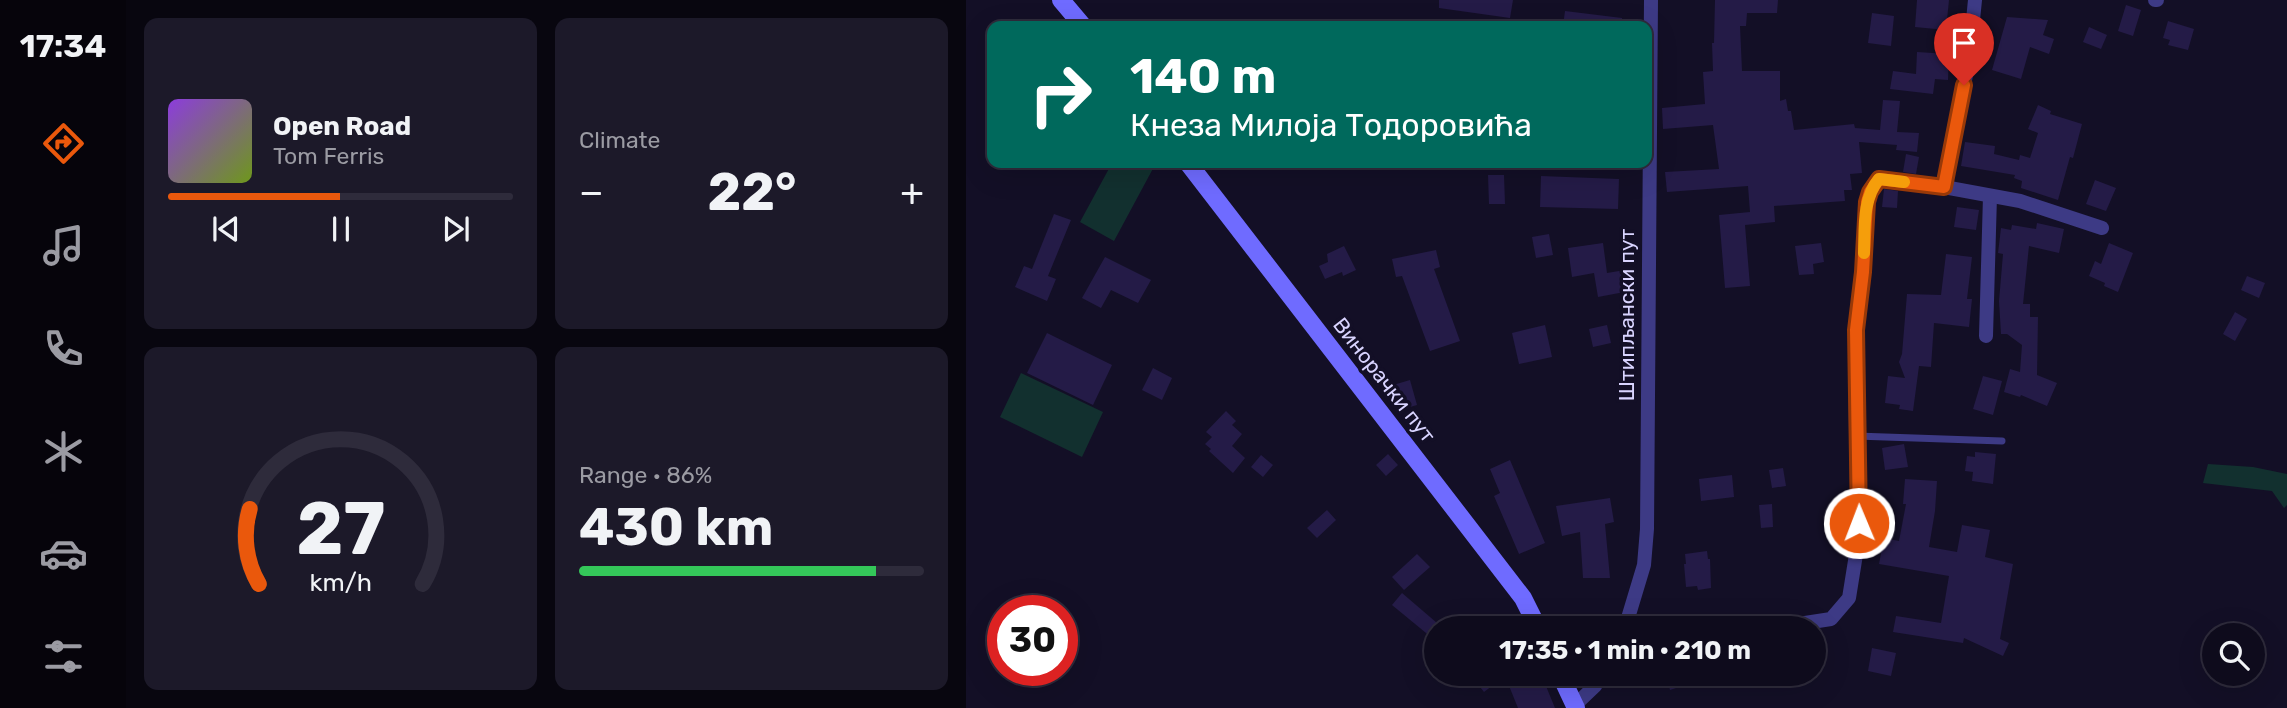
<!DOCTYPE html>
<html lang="en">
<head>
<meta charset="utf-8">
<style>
  :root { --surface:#0e0b1c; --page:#1c1929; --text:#f1f3f6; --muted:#9b9ba3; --line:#2e2b3b; --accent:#ea580c }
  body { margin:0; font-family:Rubik,sans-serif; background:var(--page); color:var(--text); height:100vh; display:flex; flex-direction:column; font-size:26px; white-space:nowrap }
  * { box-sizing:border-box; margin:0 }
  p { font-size:23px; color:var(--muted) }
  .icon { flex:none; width:38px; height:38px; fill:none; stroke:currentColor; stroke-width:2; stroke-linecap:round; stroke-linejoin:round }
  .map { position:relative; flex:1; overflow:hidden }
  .sheet { display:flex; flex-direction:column; gap:18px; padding:18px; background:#08060f; width:840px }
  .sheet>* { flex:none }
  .banner { position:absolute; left:21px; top:21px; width:665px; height:147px; border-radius:14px; box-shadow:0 7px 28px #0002,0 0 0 2px var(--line); background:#00695c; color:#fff; overflow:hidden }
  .buttons { position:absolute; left:1236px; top:623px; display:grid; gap:14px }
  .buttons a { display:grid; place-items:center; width:63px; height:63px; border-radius:50%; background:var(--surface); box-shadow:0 7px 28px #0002,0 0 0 2px var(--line); font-size:35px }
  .speed { position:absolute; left:21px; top:595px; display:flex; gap:14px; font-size:35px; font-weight:700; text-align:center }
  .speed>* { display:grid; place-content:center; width:91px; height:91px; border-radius:50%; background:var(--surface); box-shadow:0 7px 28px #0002,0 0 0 2px var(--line); line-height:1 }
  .speed .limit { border:10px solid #d22; background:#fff; color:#111 }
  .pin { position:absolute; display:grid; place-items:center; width:60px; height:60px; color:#fff; margin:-72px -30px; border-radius:50% 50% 50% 0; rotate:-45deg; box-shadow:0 0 7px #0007 }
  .pin .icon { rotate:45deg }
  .me { position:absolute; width:77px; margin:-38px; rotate:359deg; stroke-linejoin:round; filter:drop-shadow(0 0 5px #0008) }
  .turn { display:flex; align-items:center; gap:24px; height:147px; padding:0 28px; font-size:32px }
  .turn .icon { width:91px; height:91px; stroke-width:2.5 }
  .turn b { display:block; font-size:49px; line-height:60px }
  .big { font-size:52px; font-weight:700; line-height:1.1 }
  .sheet .tile { flex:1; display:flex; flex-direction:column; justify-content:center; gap:10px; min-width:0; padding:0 24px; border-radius:14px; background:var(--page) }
  .sheet .dial { align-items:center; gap:0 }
  .dial svg { height:182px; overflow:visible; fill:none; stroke:var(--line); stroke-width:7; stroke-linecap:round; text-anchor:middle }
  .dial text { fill:var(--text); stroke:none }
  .song { display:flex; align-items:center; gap:21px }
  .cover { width:84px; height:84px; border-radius:10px; background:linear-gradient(135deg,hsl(270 70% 55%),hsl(80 70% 35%)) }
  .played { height:7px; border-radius:4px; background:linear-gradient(90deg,var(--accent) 50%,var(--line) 50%) }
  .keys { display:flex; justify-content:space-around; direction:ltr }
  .heat { display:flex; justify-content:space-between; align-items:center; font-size:38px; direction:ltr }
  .charge { height:10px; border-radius:5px; background:linear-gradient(90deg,#34c759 86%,var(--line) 0) }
  .sheet .tiles { flex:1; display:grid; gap:18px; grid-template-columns:repeat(2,1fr) }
  .trip { position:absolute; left:458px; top:616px; width:402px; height:70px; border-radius:35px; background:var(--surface); box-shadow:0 7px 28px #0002,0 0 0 2px var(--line); font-weight:700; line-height:70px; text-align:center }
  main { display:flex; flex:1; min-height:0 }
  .tab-bar { display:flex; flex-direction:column; width:126px; justify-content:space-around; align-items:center; background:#06040b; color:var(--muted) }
  .tab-bar .icon { width:49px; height:49px }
  .tab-bar .selected { color:var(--accent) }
  .tab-bar b { font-size:32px; color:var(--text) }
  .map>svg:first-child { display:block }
</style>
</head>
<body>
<main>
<nav class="tab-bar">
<b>17:34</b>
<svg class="icon selected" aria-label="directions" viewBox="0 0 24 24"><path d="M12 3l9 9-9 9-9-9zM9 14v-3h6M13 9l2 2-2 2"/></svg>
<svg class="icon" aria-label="music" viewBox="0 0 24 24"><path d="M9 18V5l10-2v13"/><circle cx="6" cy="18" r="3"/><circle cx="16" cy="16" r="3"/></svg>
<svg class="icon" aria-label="phone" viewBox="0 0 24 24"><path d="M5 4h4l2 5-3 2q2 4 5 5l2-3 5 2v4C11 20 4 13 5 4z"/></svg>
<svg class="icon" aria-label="climate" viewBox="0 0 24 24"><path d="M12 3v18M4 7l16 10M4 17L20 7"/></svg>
<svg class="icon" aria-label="car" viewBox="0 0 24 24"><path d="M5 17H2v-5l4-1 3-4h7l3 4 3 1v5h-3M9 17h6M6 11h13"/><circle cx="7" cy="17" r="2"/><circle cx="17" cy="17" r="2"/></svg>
<svg class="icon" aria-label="filters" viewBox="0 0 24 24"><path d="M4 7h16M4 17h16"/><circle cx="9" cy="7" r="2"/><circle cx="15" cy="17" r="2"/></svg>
</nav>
<section class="sheet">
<div class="tiles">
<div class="tile">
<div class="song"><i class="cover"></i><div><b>Open Road</b><p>Tom Ferris</p></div></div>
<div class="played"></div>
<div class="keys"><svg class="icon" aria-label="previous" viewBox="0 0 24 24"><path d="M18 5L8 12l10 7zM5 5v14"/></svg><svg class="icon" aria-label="pause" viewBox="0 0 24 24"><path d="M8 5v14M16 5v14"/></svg><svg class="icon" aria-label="next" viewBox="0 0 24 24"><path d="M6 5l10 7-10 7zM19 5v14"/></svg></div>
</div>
<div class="tile"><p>Climate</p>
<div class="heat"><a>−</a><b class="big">22°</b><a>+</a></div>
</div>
<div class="tile dial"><svg viewBox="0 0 100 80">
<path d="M14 69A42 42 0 1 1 86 69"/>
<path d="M14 69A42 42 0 0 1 10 36" stroke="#ea580c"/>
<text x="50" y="56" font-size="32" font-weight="700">27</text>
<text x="50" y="72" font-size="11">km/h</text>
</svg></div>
<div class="tile"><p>Range · 86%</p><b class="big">430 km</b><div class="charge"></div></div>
</div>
</section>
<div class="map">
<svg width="1321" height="708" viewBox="0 0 1321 708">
  <rect width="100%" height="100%" fill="#130f26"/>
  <!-- green -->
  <g fill="#12302f">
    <polygon points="146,163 190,163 148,241 114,222"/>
    <polygon points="55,373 137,412 116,457 34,417"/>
    <polygon points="1242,464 1287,467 1321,474 1321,505 1318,508 1306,491 1237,483"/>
  </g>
  <!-- building -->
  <g fill="#241b47">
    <polygon points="473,0 547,0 544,18 473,8"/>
    <polygon points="749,0 812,0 811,13 781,13 780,26 774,26 776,71 814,71 814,101 820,99 822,111 825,111 828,130 888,124 889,128 914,130 917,100 934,101 931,132 953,133 951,152 930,150 931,145 893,142 896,173 884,174 886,190 878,190 879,201 808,206 809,222 779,225 784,286 759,288 753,215 784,212 782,186 701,192 699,172 753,169 747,125 697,129 696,108 739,104 737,72 747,71 746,43 748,43"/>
    <polygon points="951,0 983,0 980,30 949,27"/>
    <polygon points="1160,5 1175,10 1167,36 1152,31"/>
    <polygon points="599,11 656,18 656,26 597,26"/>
    <polygon points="906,13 928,16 925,46 902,43"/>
    <polygon points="1041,17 1082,20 1077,35 1088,39 1083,54 1064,47 1055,79 1026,70"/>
    <polygon points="1202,21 1228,29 1222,50 1202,45 1204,40 1197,38"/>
    <polygon points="1123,27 1141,35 1135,49 1117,42"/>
    <polygon points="951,52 983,54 982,80 969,79 967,94 924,89 927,71 950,74"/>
    <polygon points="1072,105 1085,111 1084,114 1116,124 1107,158 1104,157 1092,200 1055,188 1056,181 1048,178 1049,175 995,166 999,142 1029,146 1028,154 1053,160 1054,155 1064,158 1072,133 1062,129"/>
    <polygon points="940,154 953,157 950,174 937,172"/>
    <polygon points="522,175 538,175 539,204 523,204"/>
    <polygon points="575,176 653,179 652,209 574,207"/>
    <polygon points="1129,180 1150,188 1140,211 1120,204"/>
    <polygon points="918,189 932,191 931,208 916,207"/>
    <polygon points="991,207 1013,210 1010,230 988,227"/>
    <polygon points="88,214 105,220 82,276 90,279 81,301 49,287 58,266 66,269"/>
    <polygon points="1071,223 1098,229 1093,253 1063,246 1057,304 1064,304 1064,317 1072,317 1071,375 1091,383 1081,406 1055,395 1054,397 1038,392 1044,369 1054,372 1056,345 1041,334 1035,334 1033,301 1037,254 1032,253 1035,228 1045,230 1046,225 1070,229"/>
    <polygon points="583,234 587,255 570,258 566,237"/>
    <polygon points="637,243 641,273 665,269 669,290 632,297 628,273 606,277 602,248"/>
    <polygon points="855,243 858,262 847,264 848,274 833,275 829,246"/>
    <polygon points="1143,243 1167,253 1152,292 1138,286 1139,283 1123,276 1129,261 1135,264"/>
    <polygon points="378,246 390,270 377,276 376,272 359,279 353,266 362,262 361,254"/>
    <polygon points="470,250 474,267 468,269 494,341 464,351 436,276 430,277 426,259"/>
    <polygon points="980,254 1006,257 1001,299 1006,299 1003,327 968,323 965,367 953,366 947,411 933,409 934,405 919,403 922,376 939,378 933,362 936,354 941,294 975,295"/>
    <polygon points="139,257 185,280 172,303 145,290 135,308 116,298"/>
    <polygon points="1281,276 1299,283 1293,298 1275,290"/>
    <polygon points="1269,312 1281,319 1269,341 1257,334"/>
    <polygon points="579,325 586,357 553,364 546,333"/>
    <polygon points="641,325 645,343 627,347 623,329"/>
    <polygon points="81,333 146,365 127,405 61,373"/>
    <polygon points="187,368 206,378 196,400 176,390"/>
    <polygon points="1017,376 1036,381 1027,415 1007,409"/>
    <polygon points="444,380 451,405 434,410 427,385"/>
    <polygon points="260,411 270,421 266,425 276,434 266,446 279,458 267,473 243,451 245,449 239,444 246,437 240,432"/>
    <polygon points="938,444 942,467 919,470 916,448"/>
    <polygon points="1009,452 1030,454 1027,484 1006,481 1007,472 999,471 1001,456 1009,457"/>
    <polygon points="422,454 432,465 420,476 410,465"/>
    <polygon points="295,455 307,465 297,477 285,467"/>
    <polygon points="544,460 579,543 553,554 528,496 534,493 524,469"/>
    <polygon points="817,468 820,486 806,488 803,470"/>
    <polygon points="766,475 768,497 735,501 733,479"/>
    <polygon points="939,479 971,481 969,511 963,547 991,552 996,525 1024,530 1019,557 1047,564 1034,639 1043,643 1037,656 998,638 997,643 927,632 930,616 975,623 983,576 913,564 918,538 933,541 940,504 937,504"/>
    <polygon points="644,498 648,522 639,524 644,578 617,578 614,532 596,536 590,506"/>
    <polygon points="806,504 807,527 795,528 793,505"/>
    <polygon points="361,510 370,520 351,538 341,528"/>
    <polygon points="741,551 742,559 744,559 745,588 732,590 731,586 720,587 718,564 720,564 719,554"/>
    <polygon points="451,554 464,567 438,590 426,577"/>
    <polygon points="436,593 471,623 471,642 426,605"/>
    <polygon points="906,648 930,653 925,676 902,671"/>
    <polygon points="504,674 575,674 589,708 552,708 539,676 518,692"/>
    <polygon points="700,674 716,674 719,685 704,690"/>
  </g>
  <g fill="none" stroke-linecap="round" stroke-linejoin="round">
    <!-- lane -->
    <polyline stroke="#3d3a85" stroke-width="7" points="890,436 1036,441"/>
    <!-- street -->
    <g stroke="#3d3a85" stroke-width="14">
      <polyline points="1189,0 1191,0"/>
      <polyline points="978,187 1003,60 1009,0"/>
      <polyline points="1020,336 1024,196"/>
      <polyline points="659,628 678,565 681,529 685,0"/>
      <polyline points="806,628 865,619 883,598 892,542 894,504 890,436 889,330 897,272 901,202 904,192 913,179 978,187 1054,201 1136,228"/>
      <polyline points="609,705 629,686 636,674"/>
    </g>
    <!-- secondary -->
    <g stroke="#6f6bff" stroke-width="18">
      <polyline points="95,0 117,26"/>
      <polyline points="222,163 557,598 572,628"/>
      <polyline points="594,674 610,708"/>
    </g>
  </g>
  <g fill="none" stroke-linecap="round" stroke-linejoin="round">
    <defs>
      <polyline id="route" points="893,523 890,330 897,272 901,202 904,192 913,179 978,187 998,85"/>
    </defs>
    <!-- route casing -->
    <use href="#route" stroke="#983908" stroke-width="18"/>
    <!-- route -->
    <use href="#route" stroke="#ea580c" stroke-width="12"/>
    <!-- slow -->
    <path stroke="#f59e0b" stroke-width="12" d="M898,253C899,229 896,199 913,179L938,182"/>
  </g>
  <g text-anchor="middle" stroke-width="7" stroke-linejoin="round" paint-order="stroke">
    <!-- street labels -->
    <g font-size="21" fill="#d9d4ff" stroke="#130f26">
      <text transform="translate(661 315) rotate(-90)" y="7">Штипљански пут</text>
      <text transform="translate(418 380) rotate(52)" y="7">Винорачки пут</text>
    </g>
  </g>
</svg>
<div class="buttons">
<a><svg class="icon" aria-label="search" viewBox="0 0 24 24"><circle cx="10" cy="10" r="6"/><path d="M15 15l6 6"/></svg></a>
</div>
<div class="speed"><div class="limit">30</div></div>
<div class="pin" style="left:998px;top:85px;background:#d93025"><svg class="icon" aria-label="arrive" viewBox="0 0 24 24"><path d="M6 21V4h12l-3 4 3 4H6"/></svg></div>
<svg class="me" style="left:893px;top:523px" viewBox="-20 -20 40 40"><circle r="17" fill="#ea580c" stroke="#fff" stroke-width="3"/><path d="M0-11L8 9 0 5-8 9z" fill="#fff"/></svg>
<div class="trip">17:35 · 1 min · 210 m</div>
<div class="banner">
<div class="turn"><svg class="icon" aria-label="right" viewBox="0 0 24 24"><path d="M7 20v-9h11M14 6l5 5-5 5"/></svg><div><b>140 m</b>Кнеза Милоја Тодоровића</div></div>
</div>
</div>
</main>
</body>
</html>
